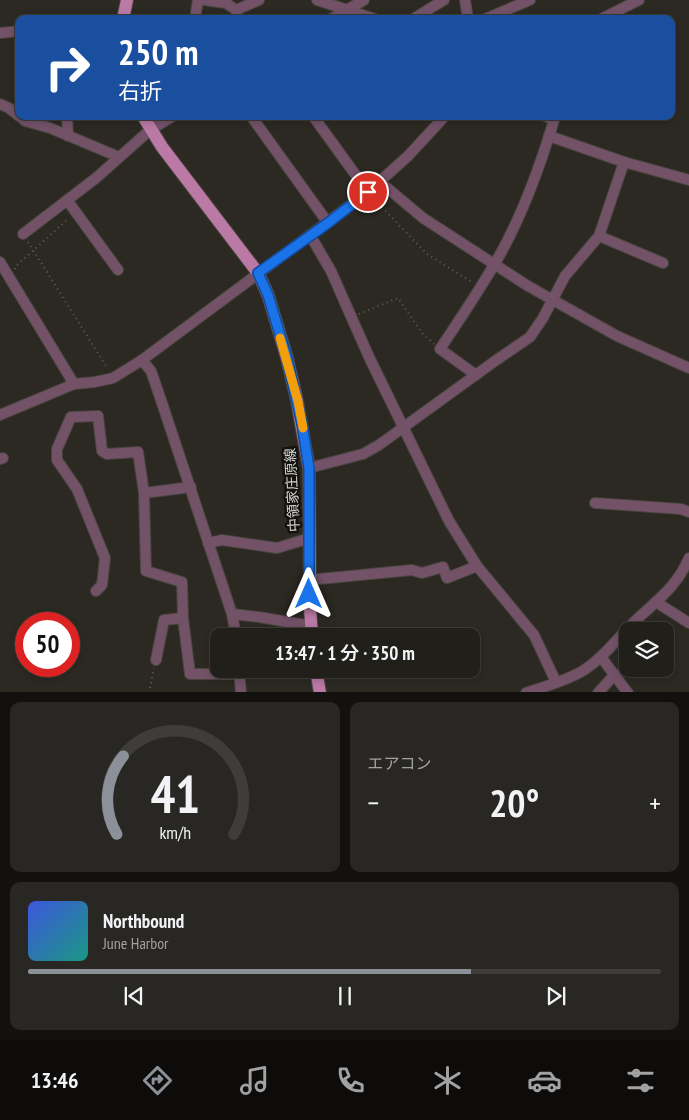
<!DOCTYPE html>
<html lang="ja">
<head>
<meta charset="utf-8">
<style>
  :root { --surface:#211f1a; --page:#292723; --text:#f1f3f6; --muted:#a2a2a2; --line:#3e3d39; --accent:#8c9099 }
  body { margin:0; font-family:"PT Sans Narrow","Noto Sans JP",sans-serif; background:var(--page); color:var(--text); height:100vh; display:flex; flex-direction:column; font-size:19px; white-space:nowrap }
  * { box-sizing:border-box; margin:0 }
  p { font-size:16px; color:var(--muted) }
  .icon { flex:none; width:28px; height:28px; fill:none; stroke:currentColor; stroke-width:2; stroke-linecap:round; stroke-linejoin:round }
  .map { position:relative; height:692px; overflow:hidden }
  .details { display:flex; flex-direction:column; gap:10px; padding:10px; background:#12110e; flex:1 }
  .details>* { flex:none }
  .top-card { position:absolute; left:15px; top:15px; width:660px; height:105px; border-radius:10px; box-shadow:0 2px 8px #0003,0 0 0 1px var(--line); background:#1a4fa0; color:#fff; overflow:hidden }
  .fabs { position:absolute; left:619px; top:622px; display:grid; gap:10px }
  .fabs a { display:grid; place-items:center; width:55px; height:55px; border-radius:10px; background:var(--surface); box-shadow:0 2px 8px #0003,0 0 0 1px var(--line); font-size:25px }
  .speed { position:absolute; left:15px; top:612px; display:flex; gap:10px; font-size:25px; font-weight:700; text-align:center }
  .speed>* { display:grid; place-content:center; width:65px; height:65px; border-radius:50%; background:var(--surface); box-shadow:0 2px 8px #0003,0 0 0 1px var(--line); line-height:1 }
  .speed .limit { border:8px solid #d22; background:#fff; color:#111 }
  .pin { position:absolute; display:grid; place-items:center; width:42px; height:42px; color:#fff; margin:-21px; border:2px solid #fff; border-radius:50%; box-shadow:0 1px 5px #0007 }
  .me { position:absolute; width:55px; margin:-28px; rotate:0deg; stroke-linejoin:round; filter:drop-shadow(0 0 4px #0008) }
  .turn { display:flex; align-items:center; gap:18px; height:105px; padding:0 20px; font-size:22px }
  .turn .icon { width:65px; height:65px; stroke-width:2.5 }
  .turn b { display:block; font-size:35px; line-height:42px }
  .big { font-size:38px; font-weight:600; line-height:1.1 }
  .details .card { flex:1; display:flex; flex-direction:column; justify-content:center; gap:8px; min-width:0; padding:0 18px; border-radius:10px; background:var(--page) }
  .details .dial { align-items:center; gap:0 }
  .dial svg { height:130px; overflow:visible; fill:none; stroke:var(--line); stroke-width:7; stroke-linecap:round; text-anchor:middle }
  .dial text { fill:var(--text); stroke:none }
  .song { display:flex; align-items:center; gap:15px }
  .cover { width:60px; height:60px; border-radius:8px; background:linear-gradient(135deg,hsl(230 70% 55%),hsl(170 70% 35%)) }
  .played { height:5px; border-radius:2px; background:linear-gradient(90deg,var(--accent) 70%,var(--line) 70%) }
  .keys { display:flex; justify-content:space-around; direction:ltr }
  .heat { display:flex; justify-content:space-between; align-items:center; font-size:28px; direction:ltr }
  .details .tiles { flex:1; display:grid; gap:10px; grid-template-columns:1fr 1fr }
  .card:last-child { grid-column:span 2 }
  .trip { position:absolute; left:210px; top:628px; width:270px; height:50px; border-radius:10px; background:var(--surface); box-shadow:0 2px 8px #0003,0 0 0 1px var(--line); font-weight:600; line-height:50px; text-align:center }
  .dock { display:flex; height:80px; justify-content:space-around; align-items:center; background:#0d0c0a; color:var(--muted) }
  .dock .icon { width:35px; height:35px }
  .dock .active { color:var(--accent) }
  .dock b { font-size:22px; color:var(--text) }
  .map>svg:first-child { display:block }
</style>
</head>
<body>
<div class="map">
<svg width="689" height="693" viewBox="0 0 689 693">
  <rect width="100%" height="100%" fill="#2c2923"/>
  <g fill="none" stroke-linecap="round" stroke-linejoin="round">
    <defs>
      <g id="minor">
        <polyline points="204,0 226,3 236,10"/>
        <polyline points="317,0 375,19"/>
        <polyline points="465,0 468,19"/>
        <polyline points="195,19 198,0"/>
        <polyline points="238,19 236,10 259,0"/>
        <polyline points="331,19 364,0"/>
        <polyline points="413,19 444,0"/>
        <polyline points="485,19 530,0"/>
        <polyline points="601,19 639,0"/>
        <polyline points="0,33 19,31"/>
        <polyline points="0,104 9,108 19,116"/>
        <polyline points="20,116 25,121 50,128 119,157"/>
        <polyline points="67,116 68,136"/>
        <polyline points="251,116 328,223"/>
        <polyline points="313,116 368,192"/>
        <polyline points="549,136 624,162 689,180"/>
        <polyline points="379,181 423,218 528,286 617,336 689,368"/>
        <polyline points="67,200 118,270"/>
        <polyline points="23,234 96,178 150,130 173,116"/>
        <polyline points="310,235 331,271 369,357 449,521 477,566 534,635 556,682"/>
        <polyline points="599,236 663,263"/>
        <polyline points="0,262 74,384"/>
        <polyline points="142,360 151,371 161,400 232,614 236,636"/>
        <path d="M476,375L440,349C458,322 477,294 494,265C521,220 539,170 554,120L545,116"/>
        <polyline points="0,415 74,384 95,382 113,378 142,360 368,192 408,156 445,116"/>
        <polyline points="0,459 3,458"/>
        <polyline points="309,468 363,454 379,445 495,361 530,337 543,318 565,276 599,236 624,162"/>
        <polyline points="191,487 144,493 146,571 182,582 183,618 190,674 240,674"/>
        <polyline points="595,503 681,509 689,512"/>
        <polyline points="208,543 222,540 277,548 310,538"/>
        <polyline points="309,580 412,570 422,573 443,567 447,578 477,566"/>
        <polyline points="96,591 102,585 105,558 77,489 57,460 57,449 71,417 98,416 102,451 107,454 138,452 144,493"/>
        <polyline points="656,602 689,623"/>
        <polyline points="232,614 259,617 311,626"/>
        <polyline points="601,657 628,693"/>
        <polyline points="156,660 164,620 183,618"/>
        <polyline points="239,669 241,693"/>
        <path d="M526,693C545,686 567,681 584,670C603,658 616,640 631,625C654,602 676,589 689,558"/>
        <polyline points="598,693 615,674"/>
      </g>
      <g id="major">
        <polyline points="123,19 127,0"/>
        <polyline points="143,116 162,147 258,273 268,295 287,358 297,401 309,468 310,608 312,636"/>
        <polyline points="316,669 320,693"/>
      </g>
    </defs>
    <!-- minor casing -->
    <use href="#minor" stroke="#48453f" stroke-width="12"/>
    <!-- major casing -->
    <use href="#major" stroke="#48453f" stroke-width="14"/>
    <!-- path -->
    <g stroke="#615f59" stroke-width="2" stroke-dasharray="1 4" stroke-linecap="butt">
      <polyline points="375,200 427,254 473,283"/>
      <polyline points="28,242 108,369"/>
      <polyline points="15,269 15,267 69,218"/>
      <polyline points="359,314 398,298 422,333 434,344"/>
      <polyline points="149,693 154,668"/>
    </g>
    <!-- minor -->
    <use href="#minor" stroke="#735268" stroke-width="10"/>
    <!-- major -->
    <use href="#major" stroke="#bb79a5" stroke-width="12"/>
  </g>
  <g fill="none" stroke-linecap="round" stroke-linejoin="round">
    <defs>
      <polyline id="route" points="309,594 309,468 302,424 287,358 268,295 258,273 328,223 368,192"/>
    </defs>
    <!-- route casing -->
    <use href="#route" stroke="#114b97" stroke-width="12"/>
    <!-- route -->
    <use href="#route" stroke="#1a73e8" stroke-width="9"/>
    <!-- slow -->
    <polyline stroke="#f59e0b" stroke-width="9" points="280,338 298,401 303,428"/>
  </g>
  <g text-anchor="middle" stroke-width="5" stroke-linejoin="round" paint-order="stroke">
    <!-- street labels -->
    <g font-size="14" fill="#d8d6d2" stroke="#13120f">
      <text transform="translate(292 490) rotate(-93)" y="5">中領家庄原線</text>
    </g>
  </g>
</svg>
<div class="fabs">
<a><svg class="icon" aria-label="layers" viewBox="0 0 24 24"><path d="M12 4l9 5-9 5-9-5zM3 14l9 5 9-5"/></svg></a>
</div>
<div class="speed"><div class="limit">50</div></div>
<div class="pin" style="left:368px;top:192px;background:#d93025"><svg class="icon" aria-label="arrive" viewBox="0 0 24 24"><path d="M6 21V4h12l-3 4 3 4H6"/></svg></div>
<svg class="me" style="left:309px;top:594px" viewBox="-20 -20 40 40"><path d="M0-17L14 15 0 8-14 15z" fill="#1a73e8" stroke="#fff" stroke-width="4"/></svg>
<div class="trip">13:47 · 1 分 · 350 m</div>
<div class="top-card">
<div class="turn"><svg class="icon" aria-label="right" viewBox="0 0 24 24"><path d="M7 20v-9h11M14 6l5 5-5 5"/></svg><div><b>250 m</b>右折</div></div>
</div>
</div>
<section class="details">
<div class="tiles">
<div class="card dial"><svg viewBox="0 0 100 80">
<path d="M14 69A42 42 0 1 1 86 69"/>
<path d="M14 69A42 42 0 0 1 18 21" stroke="#8c9099"/>
<text x="50" y="56" font-size="32" font-weight="700">41</text>
<text x="50" y="72" font-size="11">km/h</text>
</svg></div>
<div class="card"><p>エアコン</p>
<div class="heat"><a>−</a><b class="big">20°</b><a>+</a></div>
</div>
<div class="card">
<div class="song"><i class="cover"></i><div><b>Northbound</b><p>June Harbor</p></div></div>
<div class="played"></div>
<div class="keys"><svg class="icon" aria-label="previous" viewBox="0 0 24 24"><path d="M18 5L8 12l10 7zM5 5v14"/></svg><svg class="icon" aria-label="pause" viewBox="0 0 24 24"><path d="M8 5v14M16 5v14"/></svg><svg class="icon" aria-label="next" viewBox="0 0 24 24"><path d="M6 5l10 7-10 7zM19 5v14"/></svg></div>
</div>
</div>
</section>
<nav class="dock">
<b>13:46</b>
<svg class="icon active" aria-label="directions" viewBox="0 0 24 24"><path d="M12 3l9 9-9 9-9-9zM9 14v-3h6M13 9l2 2-2 2"/></svg>
<svg class="icon" aria-label="music" viewBox="0 0 24 24"><path d="M9 18V5l10-2v13"/><circle cx="6" cy="18" r="3"/><circle cx="16" cy="16" r="3"/></svg>
<svg class="icon" aria-label="phone" viewBox="0 0 24 24"><path d="M5 4h4l2 5-3 2q2 4 5 5l2-3 5 2v4C11 20 4 13 5 4z"/></svg>
<svg class="icon" aria-label="climate" viewBox="0 0 24 24"><path d="M12 3v18M4 7l16 10M4 17L20 7"/></svg>
<svg class="icon" aria-label="car" viewBox="0 0 24 24"><path d="M5 17H2v-5l4-1 3-4h7l3 4 3 1v5h-3M9 17h6M6 11h13"/><circle cx="7" cy="17" r="2"/><circle cx="17" cy="17" r="2"/></svg>
<svg class="icon" aria-label="filters" viewBox="0 0 24 24"><path d="M4 7h16M4 17h16"/><circle cx="9" cy="7" r="2"/><circle cx="15" cy="17" r="2"/></svg>
</nav>
</body>
</html>
